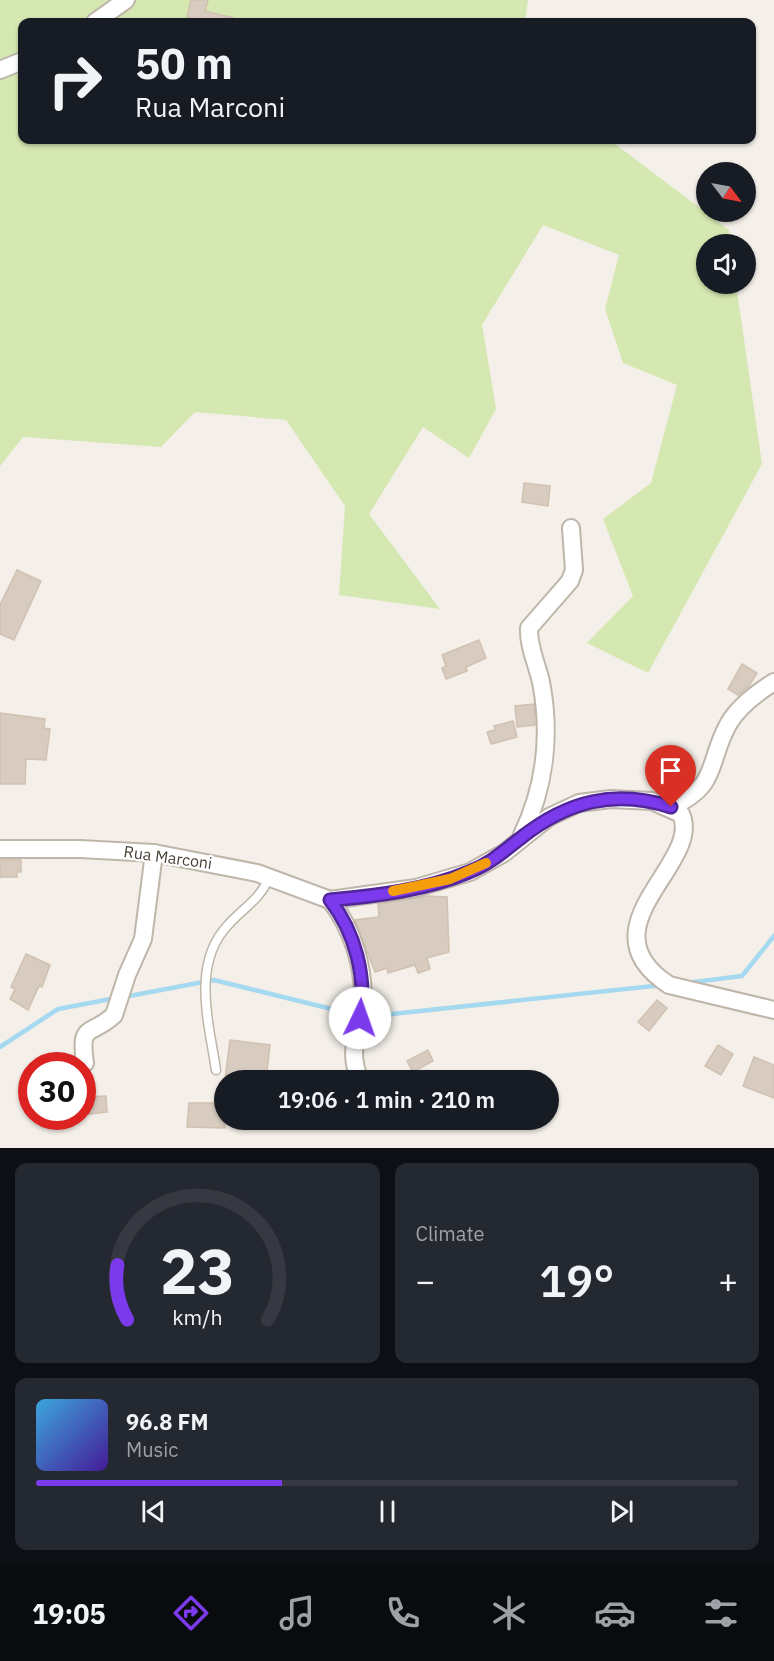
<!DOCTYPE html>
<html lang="en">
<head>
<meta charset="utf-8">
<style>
  :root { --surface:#171b24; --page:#242831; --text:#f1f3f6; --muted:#9ea1a6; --line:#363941; --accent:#7c3aed }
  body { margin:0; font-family:"IBM Plex Sans",sans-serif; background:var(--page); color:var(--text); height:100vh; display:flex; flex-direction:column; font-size:22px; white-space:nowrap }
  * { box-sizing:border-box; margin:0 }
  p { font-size:20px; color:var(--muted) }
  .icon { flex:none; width:33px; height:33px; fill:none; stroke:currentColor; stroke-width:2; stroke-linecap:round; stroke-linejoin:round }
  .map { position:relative; height:1148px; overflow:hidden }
  .drawer { display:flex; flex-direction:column; gap:15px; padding:15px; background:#0d0f14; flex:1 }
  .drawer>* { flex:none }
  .top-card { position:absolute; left:18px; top:18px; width:738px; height:126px; border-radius:12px; box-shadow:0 2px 4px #0004; background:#171b24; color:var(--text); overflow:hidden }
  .needle { width:39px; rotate:122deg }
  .controls { position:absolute; left:696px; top:162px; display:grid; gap:12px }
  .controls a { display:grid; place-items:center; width:60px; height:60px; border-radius:50%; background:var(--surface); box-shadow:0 2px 4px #0004; font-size:30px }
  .speed { position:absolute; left:18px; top:1052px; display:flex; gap:12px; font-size:30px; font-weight:700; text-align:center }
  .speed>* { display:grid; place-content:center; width:78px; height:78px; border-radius:50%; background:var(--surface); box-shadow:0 2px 4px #0004; line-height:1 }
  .speed .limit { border:9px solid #d22; background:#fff; color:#111 }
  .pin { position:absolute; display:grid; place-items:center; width:51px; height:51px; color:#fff; margin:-62px -26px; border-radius:50% 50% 50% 0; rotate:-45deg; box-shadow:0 0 6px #0007 }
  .pin .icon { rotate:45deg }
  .me { position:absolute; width:66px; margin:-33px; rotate:3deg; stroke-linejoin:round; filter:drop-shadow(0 0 4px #0008) }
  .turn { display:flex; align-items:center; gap:21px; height:126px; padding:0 18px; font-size:27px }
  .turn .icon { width:78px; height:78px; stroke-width:2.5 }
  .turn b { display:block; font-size:42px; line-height:51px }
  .big { font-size:45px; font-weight:600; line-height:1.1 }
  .drawer .card { flex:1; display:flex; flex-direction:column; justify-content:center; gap:9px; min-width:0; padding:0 21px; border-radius:12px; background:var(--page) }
  .drawer .dial { align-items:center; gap:0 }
  .dial svg { height:156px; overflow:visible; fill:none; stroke:var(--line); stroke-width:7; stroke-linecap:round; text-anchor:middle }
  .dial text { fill:var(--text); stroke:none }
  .song { display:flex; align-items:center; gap:18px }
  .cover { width:72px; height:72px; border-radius:9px; background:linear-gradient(135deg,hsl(200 70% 55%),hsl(260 70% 35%)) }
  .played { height:6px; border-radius:3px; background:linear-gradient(90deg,var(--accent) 35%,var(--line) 35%) }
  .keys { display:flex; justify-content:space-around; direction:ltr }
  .heat { display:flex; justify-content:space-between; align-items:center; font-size:33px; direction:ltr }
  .drawer .tiles { flex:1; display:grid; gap:15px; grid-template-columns:1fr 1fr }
  .card:last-child { grid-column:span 2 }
  .trip { position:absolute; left:214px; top:1070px; width:345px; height:60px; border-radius:30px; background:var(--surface); box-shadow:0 2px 4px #0004; font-weight:600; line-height:60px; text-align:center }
  .tab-bar { display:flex; height:96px; justify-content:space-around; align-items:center; background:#090b0e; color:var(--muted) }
  .tab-bar .icon { width:42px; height:42px }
  .tab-bar .selected { color:var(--accent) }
  .tab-bar b { font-size:27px; color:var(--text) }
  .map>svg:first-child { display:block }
</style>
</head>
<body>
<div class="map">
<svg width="774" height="1148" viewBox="0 0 774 1148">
  <rect width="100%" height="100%" fill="#f4efe8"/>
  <!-- green -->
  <polygon fill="#d5e8b1" points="0,0 528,0 525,22 22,22 22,140 610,140 729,230 731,244 706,244 706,284 736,284 762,464 648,673 587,643 633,596 603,519 651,483 677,385 623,363 605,309 619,255 543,225 482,325 496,409 469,458 423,427 369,514 440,609 339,595 345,506 286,420 195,412 161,447 23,437 0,466"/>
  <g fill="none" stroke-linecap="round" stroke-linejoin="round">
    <!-- stream -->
    <g stroke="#a4d9f0" stroke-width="4.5">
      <polyline points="686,983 742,976 774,936"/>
      <polyline points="124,997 214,980 356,1015"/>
      <polyline points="364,1017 663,985"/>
      <polyline points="0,1047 58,1009 116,998"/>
    </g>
  </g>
  <!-- building -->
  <g fill="#d8ccc0" stroke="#d0c1b0" stroke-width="1.5">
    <polygon points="191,0 208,0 205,11 234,18 233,22 192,22 193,19 187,17"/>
    <polygon points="524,483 550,486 548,506 522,502"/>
    <polygon points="17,570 41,581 14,640 0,634 0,605"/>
    <polygon points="479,640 486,658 466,667 467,671 446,679 442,668 446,666 442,655"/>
    <polygon points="742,664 757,673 749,686 738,695 728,689"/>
    <polygon points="534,704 535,725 517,727 515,706"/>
    <polygon points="0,713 45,719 44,728 50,729 46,760 26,759 25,784 0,784"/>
    <polygon points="513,721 517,737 491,744 487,732 495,730 494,726"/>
    <polygon points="0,860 21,860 21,872 17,872 17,877 0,877"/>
    <polygon points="427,896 447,897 449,952 427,958 430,969 418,973 415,965 388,973 387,968 375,972 355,920 379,917 378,904"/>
    <polygon points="26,954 50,965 42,987 39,986 28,1010 10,999 15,989 11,987"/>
    <polygon points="657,1000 667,1008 649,1031 638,1022"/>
    <polygon points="230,1040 270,1045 266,1080 225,1079"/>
    <polygon points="718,1045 733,1054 721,1075 705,1066"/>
    <polygon points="428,1050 433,1061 413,1072 407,1061"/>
    <polygon points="754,1057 774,1065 774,1098 743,1086"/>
    <polygon points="106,1096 107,1112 82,1115 82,1097"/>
    <polygon points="189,1103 215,1103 215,1106 225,1107 225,1128 187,1127"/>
  </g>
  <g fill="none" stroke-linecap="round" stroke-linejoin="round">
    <defs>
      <path id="service" d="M216,1070C209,1023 191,964 228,925C243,908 261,899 269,877"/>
      <g id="minor">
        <polyline points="95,22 126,0"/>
        <polyline points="0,70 22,61"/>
        <path d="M671,807C720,786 707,761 729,723C739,706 758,692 774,682"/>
        <path d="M522,835C545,787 551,734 541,682C537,664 528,646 529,628L570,581L574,570L571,528"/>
        <path d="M0,849H80L154,853L257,873L330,900L416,888L470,872L504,853L549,817L579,803L611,799L652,801L681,814C704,863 580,927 669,985L774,1010"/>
        <path d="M330,900C353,929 366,971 362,1008C359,1037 347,1050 360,1080"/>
        <path d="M85,1063C79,1021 91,1037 114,1015L127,975L143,939L154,853"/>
      </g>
    </defs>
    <!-- service casing -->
    <use href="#service" stroke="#bfb6aa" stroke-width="11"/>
    <!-- minor casing -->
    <use href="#minor" stroke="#bfb6aa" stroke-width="20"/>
    <!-- service -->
    <use href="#service" stroke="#fff" stroke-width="8"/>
    <!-- minor -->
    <use href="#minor" stroke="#fff" stroke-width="16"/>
  </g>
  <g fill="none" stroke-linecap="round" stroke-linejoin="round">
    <defs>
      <path id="route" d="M360,1018C367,977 355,932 330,900C376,896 426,890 469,872C490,864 505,850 522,837C568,801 615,789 671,807"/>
    </defs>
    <!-- route casing -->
    <use href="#route" stroke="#51269a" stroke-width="15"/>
    <!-- route -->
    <use href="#route" stroke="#7c3aed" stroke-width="10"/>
    <!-- slow -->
    <polyline stroke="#f59e0b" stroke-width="10" points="393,891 450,879 486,863"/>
  </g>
  <g text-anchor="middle" stroke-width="4.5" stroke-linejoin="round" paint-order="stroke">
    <!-- street labels -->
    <g font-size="16" fill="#473f36" stroke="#fff">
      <text transform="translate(168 857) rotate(8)" y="6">Rua Marconi</text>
    </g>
  </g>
</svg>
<div class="controls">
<a><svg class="needle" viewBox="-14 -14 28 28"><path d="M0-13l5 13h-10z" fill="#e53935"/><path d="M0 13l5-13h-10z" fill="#9ea1a6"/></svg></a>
<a><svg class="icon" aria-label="sound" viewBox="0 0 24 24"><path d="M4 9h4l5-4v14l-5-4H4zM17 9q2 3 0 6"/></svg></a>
</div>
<div class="speed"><div class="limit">30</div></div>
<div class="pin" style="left:671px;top:807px;background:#d93025"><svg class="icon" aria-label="arrive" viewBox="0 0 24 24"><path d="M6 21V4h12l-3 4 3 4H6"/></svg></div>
<svg class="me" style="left:360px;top:1018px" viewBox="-20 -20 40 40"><circle r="19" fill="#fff"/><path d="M0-13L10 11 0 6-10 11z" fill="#7c3aed"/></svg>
<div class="trip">19:06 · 1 min · 210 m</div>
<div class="top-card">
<div class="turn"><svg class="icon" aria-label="right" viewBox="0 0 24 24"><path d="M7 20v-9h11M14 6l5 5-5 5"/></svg><div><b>50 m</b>Rua Marconi</div></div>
</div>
</div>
<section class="drawer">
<div class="tiles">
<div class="card dial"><svg viewBox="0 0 100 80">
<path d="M14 69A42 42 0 1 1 86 69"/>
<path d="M14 69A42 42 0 0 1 9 41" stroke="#7c3aed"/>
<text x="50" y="56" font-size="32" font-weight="700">23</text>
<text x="50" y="72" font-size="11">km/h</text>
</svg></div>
<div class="card"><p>Climate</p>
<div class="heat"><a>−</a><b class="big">19°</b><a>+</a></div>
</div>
<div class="card">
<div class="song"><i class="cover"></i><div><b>96.8 FM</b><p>Music</p></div></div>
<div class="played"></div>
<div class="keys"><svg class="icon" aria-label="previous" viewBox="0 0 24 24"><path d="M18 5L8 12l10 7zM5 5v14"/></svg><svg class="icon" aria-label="pause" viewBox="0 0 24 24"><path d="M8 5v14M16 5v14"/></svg><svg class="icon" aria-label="next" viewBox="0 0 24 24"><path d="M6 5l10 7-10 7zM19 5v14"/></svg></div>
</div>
</div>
</section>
<nav class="tab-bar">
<b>19:05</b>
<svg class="icon selected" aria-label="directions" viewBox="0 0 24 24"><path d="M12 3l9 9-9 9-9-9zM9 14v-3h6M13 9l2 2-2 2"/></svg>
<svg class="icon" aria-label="music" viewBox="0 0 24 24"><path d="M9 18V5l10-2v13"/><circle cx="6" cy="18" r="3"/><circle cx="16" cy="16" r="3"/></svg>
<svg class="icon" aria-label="phone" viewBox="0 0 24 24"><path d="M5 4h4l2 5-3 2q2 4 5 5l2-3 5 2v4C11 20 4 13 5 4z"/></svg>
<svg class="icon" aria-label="climate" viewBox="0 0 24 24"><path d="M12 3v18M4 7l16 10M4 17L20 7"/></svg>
<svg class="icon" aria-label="car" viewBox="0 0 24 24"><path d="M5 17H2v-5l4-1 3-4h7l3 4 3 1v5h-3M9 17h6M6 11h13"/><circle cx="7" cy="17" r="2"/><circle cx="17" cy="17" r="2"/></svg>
<svg class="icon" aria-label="filters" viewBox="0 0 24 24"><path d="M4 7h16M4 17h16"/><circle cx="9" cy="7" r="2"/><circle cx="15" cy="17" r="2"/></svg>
</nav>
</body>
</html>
